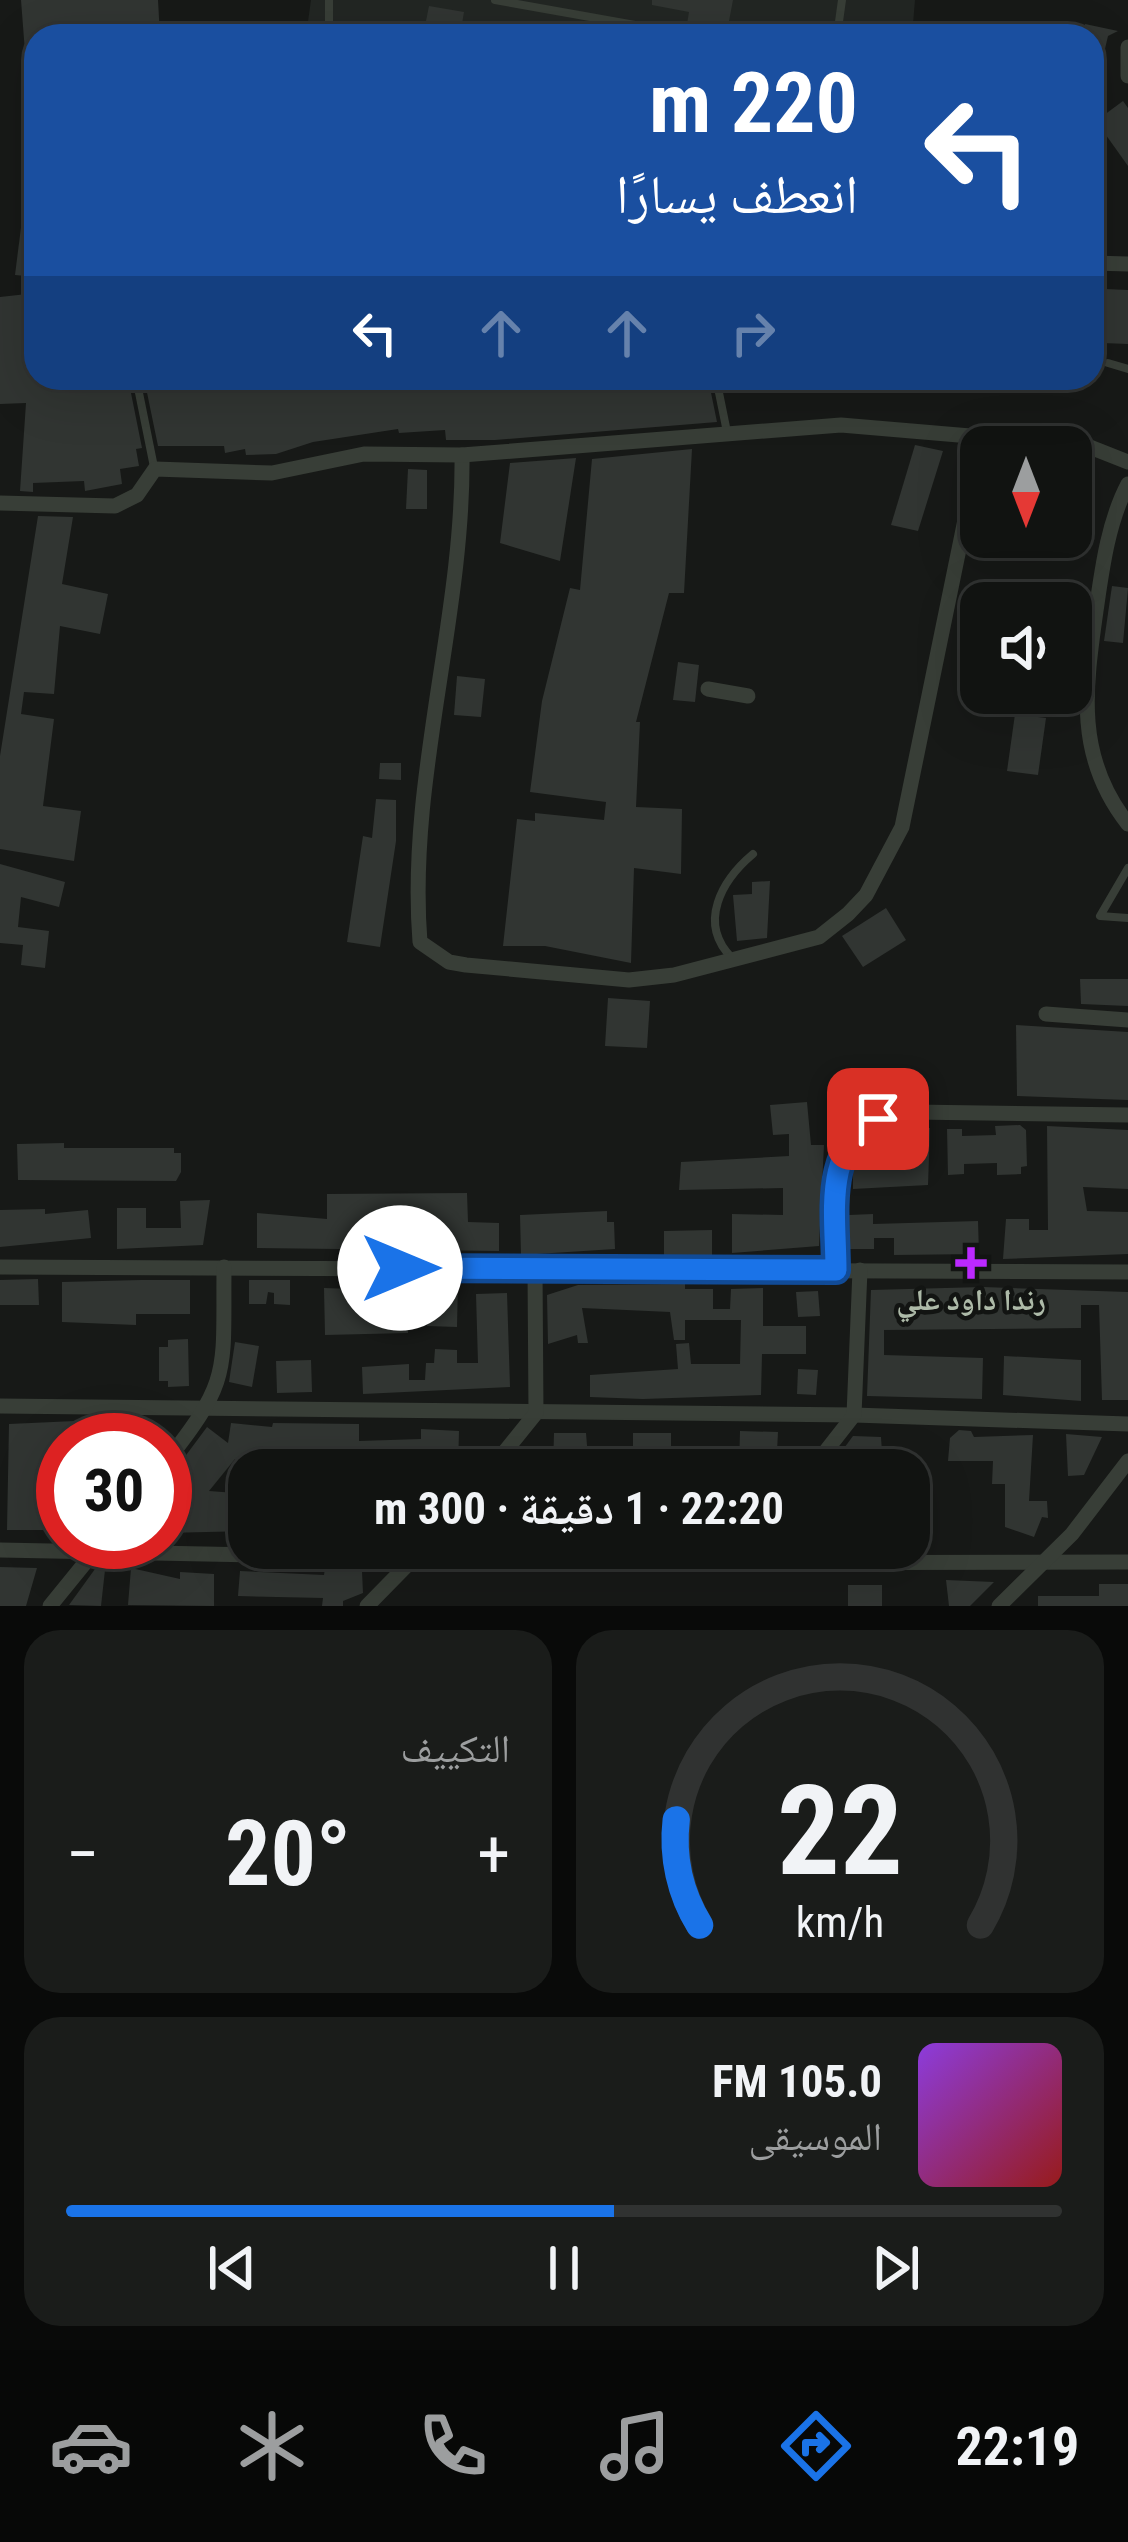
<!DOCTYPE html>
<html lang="ar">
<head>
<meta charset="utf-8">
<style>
  :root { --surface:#111311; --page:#1a1c1a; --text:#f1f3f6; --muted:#9c9e9f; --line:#303231; --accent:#1a73e8 }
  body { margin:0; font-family:"Roboto Condensed","Noto Naskh Arabic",sans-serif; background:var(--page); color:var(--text); direction:rtl; height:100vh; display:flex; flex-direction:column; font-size:45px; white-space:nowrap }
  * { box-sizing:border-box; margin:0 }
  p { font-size:39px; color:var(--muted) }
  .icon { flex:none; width:66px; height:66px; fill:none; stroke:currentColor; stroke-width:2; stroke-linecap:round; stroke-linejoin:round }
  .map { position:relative; height:1606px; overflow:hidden; direction:ltr }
  .panel { display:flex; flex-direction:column; gap:24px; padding:24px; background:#090a09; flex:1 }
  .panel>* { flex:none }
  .hud { position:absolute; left:24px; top:24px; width:1080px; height:366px; border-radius:36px; box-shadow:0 12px 48px #0002,0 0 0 3px var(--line); direction:rtl; background:#1a4fa0; color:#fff; overflow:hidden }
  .needle { width:78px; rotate:180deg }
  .fabs { position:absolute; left:960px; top:426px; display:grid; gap:24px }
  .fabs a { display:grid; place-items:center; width:132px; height:132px; border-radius:24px; background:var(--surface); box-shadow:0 12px 48px #0002,0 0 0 3px var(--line); font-size:60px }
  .speed { position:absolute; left:36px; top:1413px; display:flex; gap:24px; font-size:60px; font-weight:700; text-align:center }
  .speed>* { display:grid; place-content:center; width:156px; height:156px; border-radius:50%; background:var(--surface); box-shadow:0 12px 48px #0002,0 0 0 3px var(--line); line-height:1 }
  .speed .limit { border:18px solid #d22; background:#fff; color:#111 }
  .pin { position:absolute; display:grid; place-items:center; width:102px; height:102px; color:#fff; margin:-51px; border-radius:24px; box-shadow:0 6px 18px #0006 }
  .me { position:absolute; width:132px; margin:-66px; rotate:90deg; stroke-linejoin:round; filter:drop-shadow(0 0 9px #0008) }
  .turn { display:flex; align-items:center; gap:42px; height:252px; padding:0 48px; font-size:54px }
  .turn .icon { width:156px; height:156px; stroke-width:2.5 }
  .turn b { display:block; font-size:84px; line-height:102px }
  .lanes { display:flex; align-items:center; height:114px; padding:0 48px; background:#0003; justify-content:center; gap:60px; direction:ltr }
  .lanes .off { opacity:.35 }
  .big { font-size:90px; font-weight:700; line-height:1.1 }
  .panel .widget { flex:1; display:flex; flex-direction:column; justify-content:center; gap:18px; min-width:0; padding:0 42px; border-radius:36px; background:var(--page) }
  .panel .dial { align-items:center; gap:0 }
  .dial svg { height:312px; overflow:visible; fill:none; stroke:var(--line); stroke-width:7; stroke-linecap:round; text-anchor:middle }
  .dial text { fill:var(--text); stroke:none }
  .song { display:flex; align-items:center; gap:36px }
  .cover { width:144px; height:144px; border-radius:18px; background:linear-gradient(135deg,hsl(270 70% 55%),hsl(0 70% 35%)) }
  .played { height:12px; border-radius:6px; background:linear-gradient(90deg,var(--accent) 55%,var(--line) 55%) }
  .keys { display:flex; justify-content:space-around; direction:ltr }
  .heat { display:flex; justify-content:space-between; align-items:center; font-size:66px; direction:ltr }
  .panel .tiles { flex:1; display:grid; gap:24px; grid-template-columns:1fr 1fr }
  .widget:last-child { grid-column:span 2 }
  .trip { position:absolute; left:228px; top:1449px; width:702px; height:120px; border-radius:36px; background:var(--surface); box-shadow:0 12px 48px #0002,0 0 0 3px var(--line); font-weight:700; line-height:120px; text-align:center; direction:rtl }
  .dock { display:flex; height:192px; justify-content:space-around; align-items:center; background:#070807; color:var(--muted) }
  .dock .icon { width:84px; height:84px }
  .dock .current { color:var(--accent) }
  .dock b { font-size:54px; color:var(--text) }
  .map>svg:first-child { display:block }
</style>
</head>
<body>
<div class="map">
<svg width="1128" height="1606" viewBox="0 0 1128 1606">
  <rect width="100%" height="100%" fill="#171917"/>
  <!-- built -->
  <polygon fill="#222623" points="311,0 915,0 912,36 306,36"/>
  <!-- building -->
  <g fill="#313532">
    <polygon points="21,0 158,0 160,36 36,36 36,65 26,65"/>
    <polygon points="652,0 733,0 729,21 753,26 751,36 685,36 689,12 652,5"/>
    <polygon points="429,6 464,12 460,36 423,36"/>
    <polygon points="1085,24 1118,31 1108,36 1096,87 1092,86 1092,36 1082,36"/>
    <polygon points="1123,101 1128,108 1128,166 1096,121"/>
    <polygon points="28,172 36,177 36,277 15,275"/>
    <polygon points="1105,289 1128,290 1128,344 1102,343"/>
    <polygon points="36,293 36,378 105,378 114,387 128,378 142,448 136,449 139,466 120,469 122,484 85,491 84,481 33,483 33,492 20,491 26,403 0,404 0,297"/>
    <polygon points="144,378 708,378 717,422 495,440 446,440 445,430 399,433 398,429 313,442 276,454 246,455 245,449 225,453 224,446 158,446"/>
    <polygon points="915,445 943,451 918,531 891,525"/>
    <polygon points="692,449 684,593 669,593 636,722 640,722 636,807 682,809 681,874 634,868 631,963 545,946 503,946 517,819 535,821 535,813 604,820 606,802 530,792 542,701 570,588 580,590 592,459"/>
    <polygon points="576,458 560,561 500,543 510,463"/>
    <polygon points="1071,458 1089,463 1074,517 1071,517"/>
    <polygon points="408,469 427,470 427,509 406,509"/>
    <polygon points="38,516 73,517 62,584 108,594 100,634 60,626 54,694 24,692 21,714 54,719 43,806 81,811 74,861 0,849 0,756"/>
    <polygon points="1112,586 1128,588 1123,643 1104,641"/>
    <polygon points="678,662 699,665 695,702 673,700"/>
    <polygon points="457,676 485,679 481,717 454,715"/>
    <polygon points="1015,714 1046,718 1038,775 1007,771"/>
    <polygon points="380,763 401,763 401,780 379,779"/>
    <polygon points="376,799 396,800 396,841 380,947 347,942 363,836 372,838"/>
    <polygon points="0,864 65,882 59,907 21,897 18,927 49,931 45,968 21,965 23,945 0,943"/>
    <polygon points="770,881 767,938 737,941 733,895 752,894 752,882"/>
    <polygon points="886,908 906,940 863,967 842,936"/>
    <polygon points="1080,979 1128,979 1128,1006 1081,1004"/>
    <polygon points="608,998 650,1001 647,1048 605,1046"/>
    <polygon points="1016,1025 1128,1032 1128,1100 1017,1096"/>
    <polygon points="807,1102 811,1145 824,1145 819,1246 732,1253 732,1214 783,1215 783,1188 679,1190 681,1162 789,1156 789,1134 773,1135 770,1105"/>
    <polygon points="1020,1125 1026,1130 1027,1166 1021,1167 1021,1174 997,1175 997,1163 964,1164 964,1174 948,1175 947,1129 962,1129 962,1136 996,1135 995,1126"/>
    <polygon points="1047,1126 1128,1130 1128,1189 1083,1187 1087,1211 1128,1212 1128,1254 1003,1259 1006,1219 1029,1219 1029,1230 1048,1230"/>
    <polygon points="904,1127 930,1128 928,1185 853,1189 853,1160 893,1159 894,1130"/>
    <polygon points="64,1143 64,1148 174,1148 174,1153 181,1153 181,1172 176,1181 18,1180 17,1144"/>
    <polygon points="467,1193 468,1222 499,1223 499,1251 257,1248 257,1213 327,1219 327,1194"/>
    <polygon points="210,1200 203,1245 117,1249 117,1208 146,1208 146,1228 181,1228 180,1201"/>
    <polygon points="45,1209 45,1214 88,1210 91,1238 0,1247 0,1210"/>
    <polygon points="607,1211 607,1222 614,1222 615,1249 521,1255 520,1215"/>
    <polygon points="873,1214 873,1224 978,1221 979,1254 894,1255 894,1238 874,1238 874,1249 849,1249 849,1215"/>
    <polygon points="712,1230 712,1255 664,1256 664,1231"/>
    <polygon points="38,1279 39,1305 0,1305 0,1280"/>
    <polygon points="141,1280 190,1280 190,1314 136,1314 136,1325 62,1322 62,1282"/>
    <polygon points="249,1280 290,1280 290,1305 274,1304 274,1293 268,1292 266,1304 249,1304"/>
    <polygon points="429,1281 458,1281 457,1327 427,1326"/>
    <polygon points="685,1284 685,1289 713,1289 713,1309 730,1309 731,1289 763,1288 763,1326 806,1326 806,1354 762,1354 761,1395 643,1399 590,1397 590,1375 678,1369 676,1344 689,1343 691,1364 740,1364 741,1320 685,1320 685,1340 674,1340 670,1312 582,1308 588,1343 578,1343 577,1335 548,1344 547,1295 578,1285"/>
    <polygon points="983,1287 1128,1292 1128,1400 1102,1400 1099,1305 1081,1305 1081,1328 884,1330 884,1355 983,1358 982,1399 867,1396 871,1290"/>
    <polygon points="324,1288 407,1291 408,1333 325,1335"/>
    <polygon points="818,1291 820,1316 798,1317 796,1292"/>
    <polygon points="507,1293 510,1387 363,1394 362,1367 409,1364 409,1380 425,1380 426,1363 434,1363 435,1349 457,1350 457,1363 478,1363 476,1294"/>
    <polygon points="188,1339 189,1386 168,1387 168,1381 159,1381 159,1347 168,1347 168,1340"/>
    <polygon points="235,1342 259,1346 252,1387 229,1382"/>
    <polygon points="1004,1356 1081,1360 1081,1401 1003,1395"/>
    <polygon points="311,1360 312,1392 277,1393 276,1361"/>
    <polygon points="798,1369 818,1370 816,1395 797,1394"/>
    <polygon points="97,1420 98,1440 63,1440 63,1530 7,1530 9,1424"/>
    <polygon points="231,1423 272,1427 273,1423 359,1424 359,1441 421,1439 421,1429 459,1431 458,1470 322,1470 322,1458 265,1454 264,1462 235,1459 209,1491 249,1494 249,1531 165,1533 165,1502 191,1503 165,1482 165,1475 175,1470 207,1427 228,1443"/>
    <polygon points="959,1430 971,1431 974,1437 1033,1435 1029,1501 1047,1501 1048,1518 1042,1517 1034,1537 1005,1527 1005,1484 992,1484 993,1461 948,1461 950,1438"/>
    <polygon points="740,1431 778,1432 776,1470 739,1470"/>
    <polygon points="554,1433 586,1433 589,1470 553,1470"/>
    <rect x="633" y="1433" width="38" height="37"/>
    <polygon points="1066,1434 1102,1437 1084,1475 1068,1476"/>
    <polygon points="853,1436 881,1437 883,1467 828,1470"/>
    <polygon points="0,1567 37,1568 26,1606 0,1606"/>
    <polygon points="131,1568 180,1579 180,1572 214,1574 214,1606 128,1605"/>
    <polygon points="325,1568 362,1571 363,1593 343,1601 343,1606 322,1606 323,1598 238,1596 240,1571 324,1575"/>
    <polygon points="95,1569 105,1570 101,1606 69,1605"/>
    <polygon points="946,1580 994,1582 970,1606 949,1606"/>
    <polygon points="1099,1584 1128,1584 1128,1606 1038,1606 1038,1596 1099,1596"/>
    <rect x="848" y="1585" width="34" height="21"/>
  </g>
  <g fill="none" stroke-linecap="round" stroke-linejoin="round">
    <!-- service -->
    <g stroke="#383e37" stroke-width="8">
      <polyline points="495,0 663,30 671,36"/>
      <polyline points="329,36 329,0"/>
      <polyline points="837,36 842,0"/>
      <polyline points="35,168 36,169"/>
      <polyline points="1108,363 1128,369"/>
      <polyline points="136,378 154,467"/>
      <polyline points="716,378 727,432"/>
      <polyline points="113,379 117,378"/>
      <polyline points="1128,868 1100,916 1128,918"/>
      <path d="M732,958C697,923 722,880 753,854"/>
    </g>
    <!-- minor -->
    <g stroke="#383e37" stroke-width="15">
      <polyline points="1128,47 1128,76"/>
      <polyline points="1092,263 1128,264"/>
      <path d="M462,455C464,617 407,780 420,942L449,962L466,965L629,980L674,975L819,937L848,914L866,895L902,827L982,437"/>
      <path d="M1128,484C1108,522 1102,569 1096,611C1085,689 1075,757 1128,824"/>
      <polyline points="0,503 115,506 137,495 155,469 272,473 364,454 462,455 841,425 982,437 1062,436 1128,462"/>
      <polyline points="708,689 748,696"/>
      <polyline points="1046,1014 1128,1020"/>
      <polyline points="0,1267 1128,1272"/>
      <polyline points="836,1270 839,1157 863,1127 913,1112 1128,1115"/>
      <polyline points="0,1406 854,1415 1128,1424"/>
      <path d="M165,1463C232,1379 223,1372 224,1267"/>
      <polyline points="490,1470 536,1413 535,1269"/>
      <polyline points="811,1470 854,1415 860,1270"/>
      <polyline points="0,1550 668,1563 1128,1562"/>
      <polyline points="50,1606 102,1542"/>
      <polyline points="367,1606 417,1555"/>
      <polyline points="999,1606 1072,1534 1128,1461"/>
    </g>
  </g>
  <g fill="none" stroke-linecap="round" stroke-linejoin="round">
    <defs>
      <path id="route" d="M400,1268L836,1270C836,1215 822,1148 878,1119"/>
    </defs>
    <!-- route casing -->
    <use href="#route" stroke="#114b97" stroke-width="30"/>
    <!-- route -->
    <use href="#route" stroke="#1a73e8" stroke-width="21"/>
  </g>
  <!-- markers -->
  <path fill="#bb29ff" stroke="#121412" stroke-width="4.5" d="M965 1245h12v12h12v12h-12v12h-12v-12h-12v-12h12z"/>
  <g text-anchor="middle" stroke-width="9" stroke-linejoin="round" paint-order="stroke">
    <!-- poi labels -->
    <g font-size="30" font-weight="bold" fill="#adbaa8" stroke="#121412">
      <text x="971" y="1310">رندا داود علي</text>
    </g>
  </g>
</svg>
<div class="fabs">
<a><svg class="needle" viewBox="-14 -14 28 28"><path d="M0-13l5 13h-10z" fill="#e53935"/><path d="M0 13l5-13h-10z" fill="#9c9e9f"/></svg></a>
<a><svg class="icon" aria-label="sound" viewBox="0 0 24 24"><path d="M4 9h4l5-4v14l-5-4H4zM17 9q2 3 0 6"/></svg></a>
</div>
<div class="speed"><div class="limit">30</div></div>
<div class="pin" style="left:878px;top:1119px;background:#d93025"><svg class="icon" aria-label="arrive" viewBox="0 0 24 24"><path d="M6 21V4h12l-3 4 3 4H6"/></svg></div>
<svg class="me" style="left:400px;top:1268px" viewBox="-20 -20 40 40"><circle r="19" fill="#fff"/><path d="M0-13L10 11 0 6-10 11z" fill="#1a73e8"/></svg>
<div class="trip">22:20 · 1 دقيقة · 300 m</div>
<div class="hud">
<div class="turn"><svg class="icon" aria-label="left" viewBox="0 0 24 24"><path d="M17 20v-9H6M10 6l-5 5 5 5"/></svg><div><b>220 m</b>انعطف يسارًا</div></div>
<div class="lanes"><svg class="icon" aria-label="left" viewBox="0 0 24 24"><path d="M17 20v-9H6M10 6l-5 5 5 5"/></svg><svg class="icon off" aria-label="ahead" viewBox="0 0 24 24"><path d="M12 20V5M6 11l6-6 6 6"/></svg><svg class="icon off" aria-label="ahead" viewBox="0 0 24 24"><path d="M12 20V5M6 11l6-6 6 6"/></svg><svg class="icon off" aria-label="right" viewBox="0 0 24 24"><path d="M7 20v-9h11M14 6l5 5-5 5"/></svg></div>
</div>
</div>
<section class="panel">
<div class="tiles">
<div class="widget dial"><svg viewBox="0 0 100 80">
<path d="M14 69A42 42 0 1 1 86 69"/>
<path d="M14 69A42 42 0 0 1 8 42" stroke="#1a73e8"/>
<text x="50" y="56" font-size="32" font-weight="700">22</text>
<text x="50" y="72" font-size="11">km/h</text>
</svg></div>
<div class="widget"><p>التكييف</p>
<div class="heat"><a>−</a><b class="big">20°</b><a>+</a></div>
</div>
<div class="widget">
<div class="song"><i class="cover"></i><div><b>105.0 FM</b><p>الموسيقى</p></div></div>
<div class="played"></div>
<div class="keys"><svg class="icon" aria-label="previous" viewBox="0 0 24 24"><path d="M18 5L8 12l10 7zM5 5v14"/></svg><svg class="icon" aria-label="pause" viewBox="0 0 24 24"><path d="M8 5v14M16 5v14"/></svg><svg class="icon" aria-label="next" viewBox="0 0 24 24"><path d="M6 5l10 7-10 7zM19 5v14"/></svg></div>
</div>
</div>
</section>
<nav class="dock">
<b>22:19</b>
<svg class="icon current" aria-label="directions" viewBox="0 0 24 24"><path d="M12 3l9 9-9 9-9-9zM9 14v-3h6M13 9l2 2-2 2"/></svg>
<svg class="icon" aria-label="music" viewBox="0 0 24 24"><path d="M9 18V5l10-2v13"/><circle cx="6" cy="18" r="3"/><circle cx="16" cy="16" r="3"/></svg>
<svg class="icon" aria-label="phone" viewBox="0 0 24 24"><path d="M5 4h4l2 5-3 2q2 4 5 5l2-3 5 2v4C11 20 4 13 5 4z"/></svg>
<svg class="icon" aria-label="climate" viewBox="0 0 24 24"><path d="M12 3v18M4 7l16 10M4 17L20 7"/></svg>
<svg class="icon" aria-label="car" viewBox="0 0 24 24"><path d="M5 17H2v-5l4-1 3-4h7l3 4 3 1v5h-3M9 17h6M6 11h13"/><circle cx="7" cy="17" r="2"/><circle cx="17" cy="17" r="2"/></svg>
</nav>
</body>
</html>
